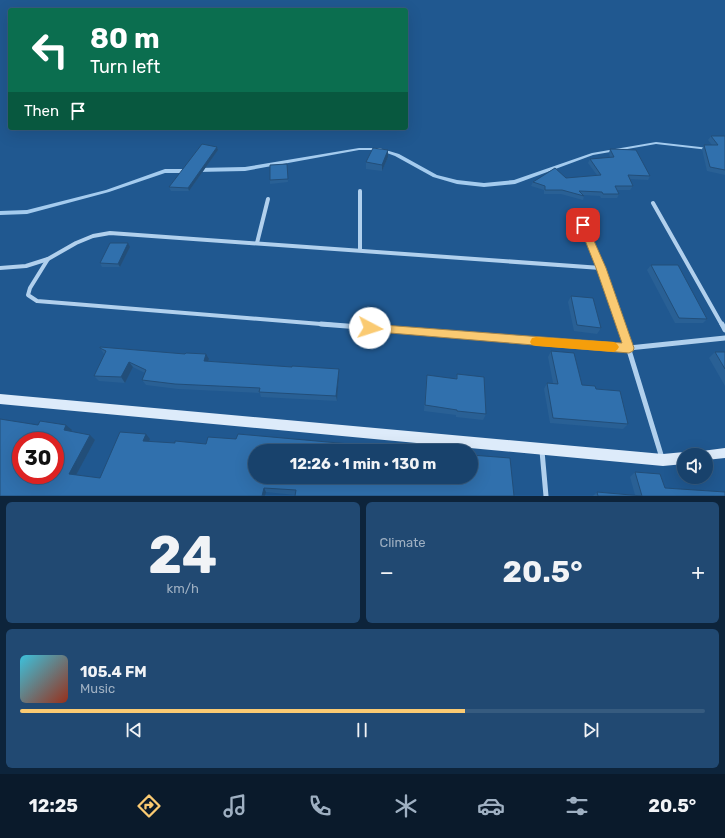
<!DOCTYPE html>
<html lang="en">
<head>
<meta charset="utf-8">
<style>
  :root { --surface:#18426c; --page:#214972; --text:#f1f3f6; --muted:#9fb0c2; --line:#365b7f; --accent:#faca72 }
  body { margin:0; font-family:Rubik,sans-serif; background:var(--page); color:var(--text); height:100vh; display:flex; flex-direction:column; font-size:15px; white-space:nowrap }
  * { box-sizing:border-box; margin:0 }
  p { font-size:13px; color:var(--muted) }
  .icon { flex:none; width:22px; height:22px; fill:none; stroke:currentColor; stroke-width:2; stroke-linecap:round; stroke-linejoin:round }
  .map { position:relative; height:496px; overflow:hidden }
  .panel { display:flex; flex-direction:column; gap:6px; padding:6px; background:#0d243b; flex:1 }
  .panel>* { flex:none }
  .hud { position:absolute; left:8px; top:8px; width:400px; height:122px; border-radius:4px; box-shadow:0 4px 16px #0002,0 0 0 1px var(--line); background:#0b6e4f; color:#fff; overflow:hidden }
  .tools { position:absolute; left:677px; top:448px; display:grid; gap:8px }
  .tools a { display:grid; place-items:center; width:36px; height:36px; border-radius:50%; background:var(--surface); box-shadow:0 4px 16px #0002,0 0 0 1px var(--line); font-size:20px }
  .speed { position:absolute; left:12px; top:432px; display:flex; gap:8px; font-size:20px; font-weight:700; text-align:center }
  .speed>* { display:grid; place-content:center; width:52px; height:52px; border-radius:50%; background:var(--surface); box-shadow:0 4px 16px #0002,0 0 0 1px var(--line); line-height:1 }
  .speed .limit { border:6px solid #d22; background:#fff; color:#111 }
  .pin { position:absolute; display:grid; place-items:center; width:34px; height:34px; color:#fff; margin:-17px; border-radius:8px; box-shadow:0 2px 6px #0006 }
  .me { position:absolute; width:44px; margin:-22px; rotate:95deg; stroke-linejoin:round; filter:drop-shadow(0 0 3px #0008) }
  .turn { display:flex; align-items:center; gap:14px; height:84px; padding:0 16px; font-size:18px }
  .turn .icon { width:52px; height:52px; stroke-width:2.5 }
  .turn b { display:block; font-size:28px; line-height:34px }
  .then { display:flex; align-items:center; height:38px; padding:0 16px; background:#0003; gap:8px; font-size:15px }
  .big { font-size:30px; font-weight:700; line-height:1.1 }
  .panel .tile { flex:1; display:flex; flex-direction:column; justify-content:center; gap:6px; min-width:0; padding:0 14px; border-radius:6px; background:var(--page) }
  .panel .dial { align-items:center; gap:0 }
  .dial b { font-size:52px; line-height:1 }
  .song { display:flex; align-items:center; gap:12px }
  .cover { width:48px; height:48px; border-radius:6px; background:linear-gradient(135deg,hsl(190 70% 55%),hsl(10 70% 35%)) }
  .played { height:4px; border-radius:2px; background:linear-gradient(90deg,var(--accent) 65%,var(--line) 65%) }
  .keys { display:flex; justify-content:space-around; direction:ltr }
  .heat { display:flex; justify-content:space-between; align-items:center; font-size:22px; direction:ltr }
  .panel .tiles { flex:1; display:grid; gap:6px; grid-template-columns:1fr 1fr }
  .tile:last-child { grid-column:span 2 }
  .trip { position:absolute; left:248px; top:444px; width:230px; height:40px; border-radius:20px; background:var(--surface); box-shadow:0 4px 16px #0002,0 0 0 1px var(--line); font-weight:700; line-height:40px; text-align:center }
  .dock { display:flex; height:64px; justify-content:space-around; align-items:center; background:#0a1a2b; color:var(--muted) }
  .dock .icon { width:28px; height:28px }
  .dock .active { color:var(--accent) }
  .dock b { font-size:18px; color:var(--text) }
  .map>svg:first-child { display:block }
</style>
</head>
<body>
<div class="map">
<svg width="725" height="496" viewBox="0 0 725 496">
  <rect width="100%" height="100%" fill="#205890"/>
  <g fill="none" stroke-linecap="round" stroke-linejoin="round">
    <!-- stream -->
    <g fill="#a4cbee" fill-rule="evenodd">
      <polygon points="656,142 709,148 711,149 709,150 656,144 593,155 515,184 484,187 457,184 433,177 395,156 379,150 359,150 245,171 197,172 195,170 197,168 245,167 359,148 379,148 399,154 437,175 457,180 484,183 514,180 592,153"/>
      <polygon points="165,169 188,169 190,171 188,173 165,173 109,192 27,214 0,215 0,211 27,210 106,190"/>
    </g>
    <!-- street-far1 -->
    <g stroke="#b1d0ed" stroke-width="4">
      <polyline points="360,191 360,250"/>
      <polyline points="653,203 722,325"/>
      <polyline points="577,211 601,268 621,325"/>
      <polyline points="257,243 268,199"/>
      <polyline points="0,268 26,266 48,259"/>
      <polyline points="333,325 37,301 28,295 30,288 48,259 76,243 93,236 110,233 601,268"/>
    </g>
    <!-- street -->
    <g stroke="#b1d0ed" stroke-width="5">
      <polyline points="321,324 629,348 725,338"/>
      <polyline points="621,324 662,458"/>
      <polyline points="722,324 725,330"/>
      <polyline points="542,451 546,496"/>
    </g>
    <!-- secondary -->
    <g fill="#ddebfa" fill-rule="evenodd">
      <polygon points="0,394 663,454 684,452 688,455 684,455 684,464 663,466 0,404"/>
      <polygon points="725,448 725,458 706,460 706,455 701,455 702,451"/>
    </g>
  </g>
  <!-- wall -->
  <g fill="#296095">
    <polygon points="711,136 725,136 725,175 707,171 702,149 704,145 712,145 708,140"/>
    <polygon points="217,147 218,150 189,191 171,191 169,187"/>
    <polygon points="610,149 650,176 648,180 629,179 633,186 630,190 617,190 619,194 617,198 601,198 600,196 583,195 584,196 583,200 561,194 544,194 544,190 531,186 533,182 597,175 588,163 590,159 610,158 609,153"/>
    <polygon points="388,150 388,157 382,171 366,169 366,162"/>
    <polygon points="287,164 288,182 270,184 270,180"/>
    <polygon points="130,247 120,267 102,267 100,263"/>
    <polygon points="651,265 707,319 703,323 675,323 647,270"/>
    <polygon points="571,296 601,328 597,334 574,331 568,302"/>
    <polygon points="100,348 209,359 208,361 292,367 339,369 339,374 337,401 261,397 260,393 178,389 146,385 142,380 145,373 133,367 125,383 99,381 94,376 105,354 104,354"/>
    <polygon points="551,351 582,385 596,389 628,424 623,429 550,423 544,389 547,383 553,383 548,357"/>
    <polygon points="715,352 725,352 725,386 709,358"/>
    <polygon points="457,374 486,414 483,420 456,417 456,415 424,411 426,380 427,375 455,379"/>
    <polygon points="38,425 72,430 71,432 95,440 76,475 100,478 150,439 149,441 471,477 295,495 266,492 0,496"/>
    <polygon points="635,472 665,488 725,496 593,496 597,492 635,495 630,477"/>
  </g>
  <!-- shaded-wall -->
  <g fill="#224e79">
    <polygon points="217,147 218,150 189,191 188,188"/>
    <polygon points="388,150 388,157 382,171 382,165"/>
    <polygon points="128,243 130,247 120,267 118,264"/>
    <polygon points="206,354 209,359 206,366 204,361"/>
    <polygon points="129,362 133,367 125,383 121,377"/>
    <polygon points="339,369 339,374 337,401 336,396"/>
    <polygon points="66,425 72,430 69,435 64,430"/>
    <polygon points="146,434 150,439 147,446 143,441"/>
    <polygon points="90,435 95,440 74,479 69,474"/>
    <polygon points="264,488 266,492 265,496 262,496"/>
  </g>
  <!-- building -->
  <g fill="#3070ad" stroke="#224e79" fill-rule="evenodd">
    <polygon points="711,136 725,136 725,170 710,167 704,145 718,145"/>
    <polygon points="202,144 217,147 188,188 169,187"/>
    <polygon points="373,148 388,150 382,165 366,162"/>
    <polygon points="610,149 636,150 650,176 628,175 633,186 615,186 619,194 603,194 602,192 579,191 584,196 562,190 545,190 545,186 533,182 555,168 566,178 601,175 590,159 614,157"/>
    <polygon points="287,164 288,179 270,180 270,165"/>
    <polygon points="110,243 128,243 118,264 100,263"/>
    <polygon points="651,265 678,265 707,319 679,318"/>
    <polygon points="571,296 593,298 601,328 577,325"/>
    <polygon points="100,347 185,354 186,353 206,354 204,361 292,367 292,366 339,369 336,396 259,392 260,388 175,384 142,380 146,370 129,362 121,377 94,376 106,351 100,348"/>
    <polygon points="551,351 574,353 582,385 595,386 596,389 620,391 628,424 553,418 547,383 558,384"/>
    <polygon points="715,352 725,352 725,369"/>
    <polygon points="457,374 484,377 486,414 457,411 457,410 425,405 427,375 457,379"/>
    <path d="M0,419L38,425L40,421L66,425L64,430L90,435L69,474L100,478L120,432L146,434L143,441L175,443V441L206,444L208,437L236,439L238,434L428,451H255V477H471V455L510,458L514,496H295L296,490L264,488L262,496H0ZM21,441H55V475H21Z"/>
    <polygon points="635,472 660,474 665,488 725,492 725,496 598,496 597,492 642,496"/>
  </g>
  <!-- route -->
  <polygon fill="#faca72" stroke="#a2834a" points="583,222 587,225 606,268 634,348 633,351 629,353 366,331 364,328 366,325 370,324 622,343 596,268 579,225"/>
  <!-- slow -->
  <polygon fill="#f59e0b" points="536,337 614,342 617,344 619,347 617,350 614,352 536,346 532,345 530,342 532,338"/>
</svg>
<div class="tools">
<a><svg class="icon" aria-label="sound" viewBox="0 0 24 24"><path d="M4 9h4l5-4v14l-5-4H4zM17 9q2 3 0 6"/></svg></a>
</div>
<div class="speed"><div class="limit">30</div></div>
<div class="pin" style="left:583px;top:225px;background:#d93025"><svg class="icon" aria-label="arrive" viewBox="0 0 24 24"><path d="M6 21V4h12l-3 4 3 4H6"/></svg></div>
<svg class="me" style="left:370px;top:328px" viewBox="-20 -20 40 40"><circle r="19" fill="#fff"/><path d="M0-13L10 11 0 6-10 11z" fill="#faca72"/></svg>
<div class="trip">12:26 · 1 min · 130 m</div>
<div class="hud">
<div class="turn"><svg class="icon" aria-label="left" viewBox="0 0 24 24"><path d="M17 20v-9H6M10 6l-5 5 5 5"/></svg><div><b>80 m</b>Turn left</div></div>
<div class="then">Then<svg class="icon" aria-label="arrive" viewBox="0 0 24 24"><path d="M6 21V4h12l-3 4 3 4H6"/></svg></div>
</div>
</div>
<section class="panel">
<div class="tiles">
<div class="tile dial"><b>24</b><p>km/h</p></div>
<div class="tile"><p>Climate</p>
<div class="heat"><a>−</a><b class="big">20.5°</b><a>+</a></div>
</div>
<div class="tile">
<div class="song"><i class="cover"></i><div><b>105.4 FM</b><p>Music</p></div></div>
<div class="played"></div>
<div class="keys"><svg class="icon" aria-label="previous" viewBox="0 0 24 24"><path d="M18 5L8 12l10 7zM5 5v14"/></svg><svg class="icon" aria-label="pause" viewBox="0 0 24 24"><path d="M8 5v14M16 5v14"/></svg><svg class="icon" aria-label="next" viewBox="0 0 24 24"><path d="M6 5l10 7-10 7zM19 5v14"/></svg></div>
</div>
</div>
</section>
<nav class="dock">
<b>12:25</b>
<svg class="icon active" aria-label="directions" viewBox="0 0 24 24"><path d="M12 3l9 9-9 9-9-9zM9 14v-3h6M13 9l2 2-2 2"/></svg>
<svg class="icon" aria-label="music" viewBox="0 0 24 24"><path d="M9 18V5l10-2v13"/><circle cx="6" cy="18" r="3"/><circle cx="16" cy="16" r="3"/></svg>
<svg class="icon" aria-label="phone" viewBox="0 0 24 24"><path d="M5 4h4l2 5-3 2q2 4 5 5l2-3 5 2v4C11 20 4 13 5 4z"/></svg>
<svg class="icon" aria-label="climate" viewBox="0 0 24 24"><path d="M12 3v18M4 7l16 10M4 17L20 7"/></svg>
<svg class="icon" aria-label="car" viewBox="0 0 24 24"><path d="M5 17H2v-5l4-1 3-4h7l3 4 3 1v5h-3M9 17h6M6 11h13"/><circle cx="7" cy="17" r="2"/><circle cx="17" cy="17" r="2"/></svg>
<svg class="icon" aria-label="filters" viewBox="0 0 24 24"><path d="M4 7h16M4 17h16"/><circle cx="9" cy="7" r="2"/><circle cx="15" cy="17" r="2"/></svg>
<b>20.5°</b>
</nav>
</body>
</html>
